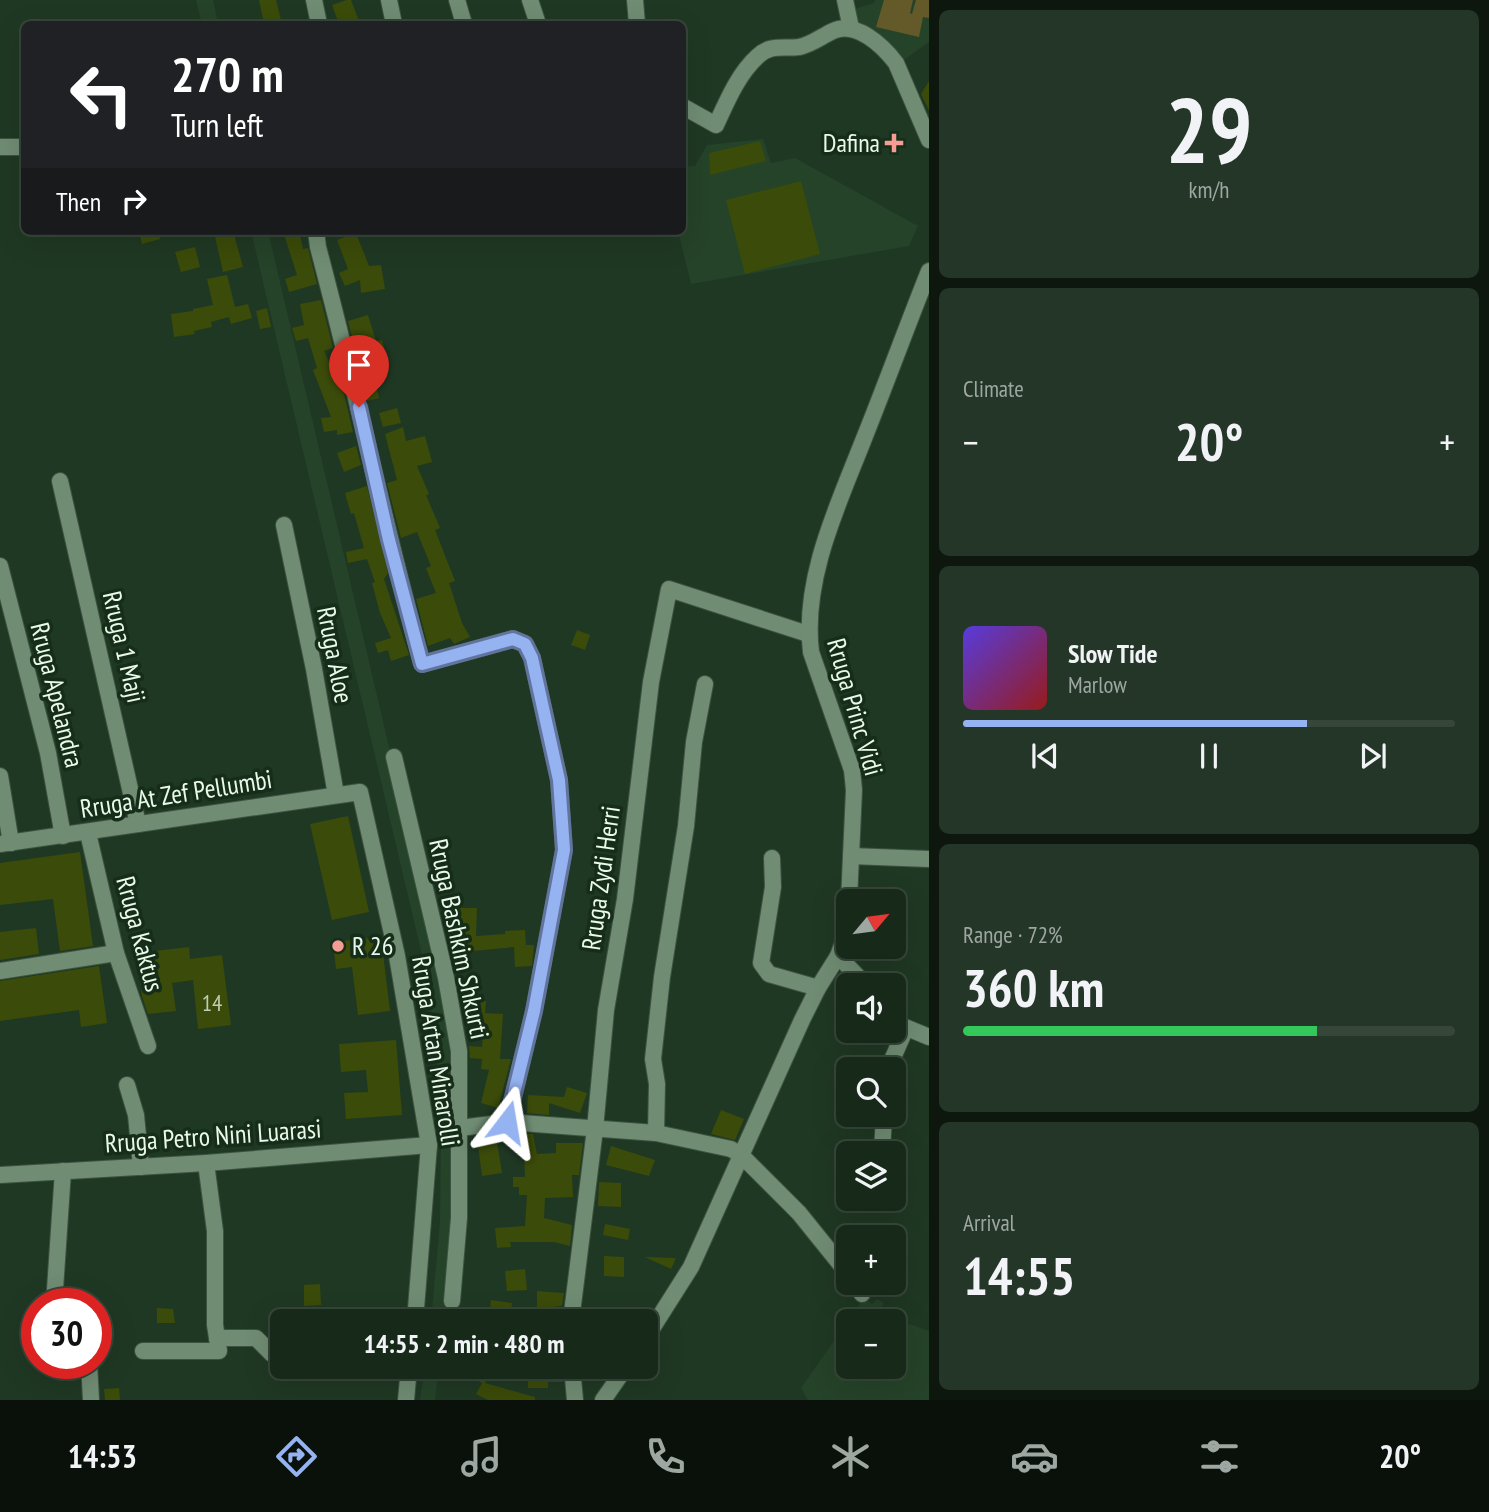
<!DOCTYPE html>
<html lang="en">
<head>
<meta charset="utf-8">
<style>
  :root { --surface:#172a1a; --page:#243627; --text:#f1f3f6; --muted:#9ea7a2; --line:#364639; --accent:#95b2f1 }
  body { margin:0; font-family:"PT Sans Narrow",sans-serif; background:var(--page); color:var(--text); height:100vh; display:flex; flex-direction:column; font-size:26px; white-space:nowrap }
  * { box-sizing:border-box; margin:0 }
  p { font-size:23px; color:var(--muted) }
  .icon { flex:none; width:38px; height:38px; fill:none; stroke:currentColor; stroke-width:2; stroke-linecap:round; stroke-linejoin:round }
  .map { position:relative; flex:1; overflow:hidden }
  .drawer { display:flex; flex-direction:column; gap:10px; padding:10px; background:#0d170e; width:560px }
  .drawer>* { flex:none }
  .guide { position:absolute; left:21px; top:21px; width:665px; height:214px; border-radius:10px; box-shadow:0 7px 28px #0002,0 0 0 2px var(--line); background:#202124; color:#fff; overflow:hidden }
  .needle { width:46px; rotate:61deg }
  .fabs { position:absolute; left:836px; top:889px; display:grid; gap:14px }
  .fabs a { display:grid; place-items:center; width:70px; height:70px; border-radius:10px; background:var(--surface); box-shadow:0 7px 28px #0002,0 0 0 2px var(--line); font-size:35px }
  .speed { position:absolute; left:21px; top:1288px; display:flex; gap:14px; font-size:35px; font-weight:700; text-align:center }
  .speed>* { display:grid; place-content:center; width:91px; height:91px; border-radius:50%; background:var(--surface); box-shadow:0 7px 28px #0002,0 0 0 2px var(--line); line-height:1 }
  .speed .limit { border:10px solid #d22; background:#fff; color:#111 }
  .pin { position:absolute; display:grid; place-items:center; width:60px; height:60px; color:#fff; margin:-72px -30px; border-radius:50% 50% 50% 0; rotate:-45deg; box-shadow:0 0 7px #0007 }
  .pin .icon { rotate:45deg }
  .me { position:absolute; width:77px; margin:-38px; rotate:14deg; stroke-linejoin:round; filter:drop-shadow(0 0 5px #0008) }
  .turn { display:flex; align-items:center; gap:24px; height:147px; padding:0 35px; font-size:32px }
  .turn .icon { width:91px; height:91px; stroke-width:2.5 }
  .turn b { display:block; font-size:49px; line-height:60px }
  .then { display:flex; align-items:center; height:66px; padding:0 35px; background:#0003; gap:14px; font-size:26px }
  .big { font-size:52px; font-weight:700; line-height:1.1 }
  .drawer .tile { flex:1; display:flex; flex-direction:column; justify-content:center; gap:10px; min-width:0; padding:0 24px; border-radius:10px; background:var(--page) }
  .drawer .dial { align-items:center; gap:0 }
  .dial b { font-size:91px; line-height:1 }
  .song { display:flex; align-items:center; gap:21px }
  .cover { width:84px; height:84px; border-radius:10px; background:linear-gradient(135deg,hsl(250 70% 55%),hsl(0 70% 35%)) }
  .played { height:7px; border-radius:4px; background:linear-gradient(90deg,var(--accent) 70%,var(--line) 70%) }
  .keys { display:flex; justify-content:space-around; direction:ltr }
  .heat { display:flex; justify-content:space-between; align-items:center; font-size:38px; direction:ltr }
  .charge { height:10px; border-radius:5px; background:linear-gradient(90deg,#34c759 72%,var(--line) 0) }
  .trip { position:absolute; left:270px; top:1309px; width:388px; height:70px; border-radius:10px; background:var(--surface); box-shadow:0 7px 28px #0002,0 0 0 2px var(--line); font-weight:700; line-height:70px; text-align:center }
  .tabs { display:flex; height:112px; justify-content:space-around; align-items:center; background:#09110a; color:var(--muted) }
  .tabs .icon { width:49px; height:49px }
  .tabs .selected { color:var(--accent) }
  .tabs b { font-size:32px; color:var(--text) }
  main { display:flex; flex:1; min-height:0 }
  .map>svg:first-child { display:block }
</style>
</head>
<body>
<main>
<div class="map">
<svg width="929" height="1400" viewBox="0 0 929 1400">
  <rect width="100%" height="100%" fill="#1f3823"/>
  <!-- built -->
  <g fill="#254329" fill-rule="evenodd">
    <polygon points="196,0 213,0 218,24 202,24"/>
    <polygon points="875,0 929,0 929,42 905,59 854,24 851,10 874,3"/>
    <polygon points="763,139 771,163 795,158 918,226 909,246 691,284 678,231 682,231 683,167 695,166 707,145"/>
    <polygon points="251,231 268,231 390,751 443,993 453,1070 456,1127 446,1321 431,1321 440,1222 441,1129 435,1034 422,955"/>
    <path d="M864,1298L872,1304L877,1299L884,1303L878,1313L929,1331V1400H808L801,1388ZM849,1321H894V1367H849Z"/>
    <polygon points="425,1367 439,1367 435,1400 420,1400"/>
  </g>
  <!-- green -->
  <polygon fill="#635929" points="884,0 913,0 910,13 912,14 916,0 929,0 929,18 923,17 919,37 876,27"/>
  <!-- building -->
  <g fill="#3b4b09">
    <polygon points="259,0 276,0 282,24 264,24"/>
    <polygon points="347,0 351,0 360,24 339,24 332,5"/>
    <polygon points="929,81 929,110 921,94"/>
    <polygon points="760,141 766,161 710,175 709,153"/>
    <polygon points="801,181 820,254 745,274 726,200"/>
    <polygon points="139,231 158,231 160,239 142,244"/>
    <polygon points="220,231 233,231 243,267 223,272 214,232"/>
    <polygon points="283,231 299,231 303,249 308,248 317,284 289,292 285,279 297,275"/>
    <polygon points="356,233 369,266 381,265 385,289 361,293 360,280 345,286 339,273 348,269 337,240"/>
    <polygon points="195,247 200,267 181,272 175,252"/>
    <polygon points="227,275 235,307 248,304 252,318 231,324 229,317 211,322 212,327 194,331 195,334 174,337 171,314 193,311 193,309 213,305 207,279"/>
    <polygon points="321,300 333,348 324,351 344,394 353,432 337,435 337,430 324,432 321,418 331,417 313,370 317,368 308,338 296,341 292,328 304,325 300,304"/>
    <polygon points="267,308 271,327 260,329 256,311"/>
    <polygon points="368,315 376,341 382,340 387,358 375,362 373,356 358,361 348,321"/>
    <polygon points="374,376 379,398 367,401 362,379"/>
    <polygon points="397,408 401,423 383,427 379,413"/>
    <polygon points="403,427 406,441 425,436 432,462 417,466 429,494 426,495 440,528 435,530 455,581 449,583 462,623 470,637 454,644 450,638 428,646 416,599 436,593 426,568 431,566 417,532 401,538 387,483 397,480 385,434"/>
    <polygon points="356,446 361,465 344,472 337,453"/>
    <polygon points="367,486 388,573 384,579 409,655 391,661 388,650 378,653 375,643 391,638 380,613 372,583 375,582 367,559 348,563 346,552 364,548 354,513 351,514 345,493"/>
    <polygon points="577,630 590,635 585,650 571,645"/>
    <polygon points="348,816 369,912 332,920 310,824"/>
    <polygon points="80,852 93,946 60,951 53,899 0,905 0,863"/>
    <polygon points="456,908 477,908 476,936 505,934 505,931 525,930 526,945 534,945 532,966 515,967 514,947 462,952 460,926 455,926"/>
    <polygon points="36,928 39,954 0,960 0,932"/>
    <polygon points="381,937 390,1011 358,1015 352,967 336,969 333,942"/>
    <polygon points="189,947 190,959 222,955 231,1025 198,1029 193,980 172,983 176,1011 148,1014 142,996 137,953"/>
    <polygon points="99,966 107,1023 81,1027 79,1010 0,1021 0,981"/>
    <polygon points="462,1000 486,1001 485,1013 503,1014 500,1059 511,1059 498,1108 481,1103 489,1070 481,1069 482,1059 470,1058 469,1046 482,1047 484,1019 464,1018"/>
    <polygon points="396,1040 402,1115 346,1119 344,1093 368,1092 366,1070 341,1072 339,1044"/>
    <polygon points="567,1087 587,1093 580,1113 549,1103 549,1115 527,1113 528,1095 564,1097"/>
    <polygon points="721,1110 744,1119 735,1140 711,1134"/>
    <polygon points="521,1134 533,1134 537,1154 556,1153 556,1143 583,1143 579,1175 572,1175 573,1197 545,1198 544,1218 572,1225 570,1246 554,1242 510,1242 511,1247 497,1248 495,1228 525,1226 527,1195 519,1195 519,1187 513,1187 513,1177 525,1177 524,1151 517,1152 514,1135"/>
    <polygon points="497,1142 502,1173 482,1176 478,1145"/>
    <polygon points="611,1146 655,1160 649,1176 606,1165"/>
    <polygon points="599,1182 621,1183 621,1207 598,1206"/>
    <polygon points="605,1224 630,1229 628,1240 603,1235"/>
    <polygon points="604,1256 624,1257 624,1277 604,1276"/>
    <polygon points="645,1257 676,1258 671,1269"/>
    <polygon points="525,1269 527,1290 507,1291 505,1271"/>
    <polygon points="320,1284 321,1305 304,1306 304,1285"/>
    <polygon points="537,1291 564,1293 562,1306 553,1307 553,1311 550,1311 550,1321 537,1321"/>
    <polygon points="491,1300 512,1303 510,1321 489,1321"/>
    <polygon points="157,1308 173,1309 175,1323 157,1323"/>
    <polygon points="272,1317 282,1318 282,1335 273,1335"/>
    <polygon points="470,1367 493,1367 485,1383 535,1397 535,1400 488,1400 476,1394 482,1383 466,1374"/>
    <polygon points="534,1367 562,1369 563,1382 548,1382 548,1388 528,1388 528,1373 534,1373"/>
    <polygon points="119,1388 120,1400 105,1400 104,1389"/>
  </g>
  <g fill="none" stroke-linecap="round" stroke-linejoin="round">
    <defs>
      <g id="minor">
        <polyline points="314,0 319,24"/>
        <polyline points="389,0 394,24"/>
        <polyline points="457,0 464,24"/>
        <polyline points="530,0 538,24"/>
        <polyline points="635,0 637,24"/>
        <polyline points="845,0 851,28"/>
        <path d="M682,106L716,125C727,101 738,74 758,56C770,44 783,49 799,47C811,45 822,36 833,31C856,20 883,46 896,63L929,140"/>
        <polyline points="0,147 24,147"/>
        <path d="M316,231L318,247C355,386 385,526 422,664L513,639L525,644L532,658L559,780L564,850L534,1011L507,1122"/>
        <polyline points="60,481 138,824"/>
        <polyline points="284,525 314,669 336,795"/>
        <polyline points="0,566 48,753 63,836"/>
        <polyline points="394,757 446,978 459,1051 459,1218 452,1301"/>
        <polyline points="0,776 11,843"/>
        <polyline points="88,833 116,953 148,1046"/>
        <polyline points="0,844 360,792 397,956 429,1145 415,1321"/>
        <polyline points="851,856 929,859"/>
        <polyline points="772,858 773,887 761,963 769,974 818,988"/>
        <polyline points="838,956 866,985"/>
        <polyline points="0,971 116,953"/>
        <polyline points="894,1020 900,1025 929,1037"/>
        <polyline points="888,1069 906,1028"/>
        <polyline points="127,1085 136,1115 141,1167"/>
        <polyline points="460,1128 507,1122 656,1133 731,1149 741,1155 799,1213 849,1275"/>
        <polyline points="656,1133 657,1084 653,1059 662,977 686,826 694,742 705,684"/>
        <polyline points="882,1153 884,1115"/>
        <polyline points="0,1175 206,1163 429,1145"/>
        <polyline points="854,1283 862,1294"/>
        <polyline points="54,1304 63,1171"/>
        <polyline points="571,1321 595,1129 606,1010 625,899 651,682 669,589 808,634"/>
        <polyline points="217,1338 256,1338 272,1354 282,1354"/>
        <path d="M646,1338L691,1267L802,1020L818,988L838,956L844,940L848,923L851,856L854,790L852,770L811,652C802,578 839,503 865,436C887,381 907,326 929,271"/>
        <polyline points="143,1351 219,1351 215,1325 215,1231 206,1163"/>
        <polyline points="89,1363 91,1400"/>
        <polyline points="572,1367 575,1400"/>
        <polyline points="406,1400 409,1367"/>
        <polyline points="603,1400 626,1367"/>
      </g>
    </defs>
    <!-- minor casing -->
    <use href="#minor" stroke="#3d5341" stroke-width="18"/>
    <!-- minor -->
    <use href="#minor" stroke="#708c73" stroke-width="16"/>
  </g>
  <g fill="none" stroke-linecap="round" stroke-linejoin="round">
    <defs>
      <polyline id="route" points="359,407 389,540 422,664 513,639 525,644 532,658 559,780 564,850 534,1011 507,1122"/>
    </defs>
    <!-- route casing -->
    <use href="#route" stroke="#61749d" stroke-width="18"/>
    <!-- route -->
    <use href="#route" stroke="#95b2f1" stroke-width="12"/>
  </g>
  <!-- markers -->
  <g fill="#f59c95" stroke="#162e19" stroke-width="2.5">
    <path d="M890.5 132.5h7v7h7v7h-7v7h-7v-7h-7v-7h7z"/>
    <circle cx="338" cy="946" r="7"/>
  </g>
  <g text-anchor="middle" stroke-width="7" stroke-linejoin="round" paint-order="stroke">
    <!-- number labels -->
    <g font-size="23" fill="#beceb2">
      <text x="212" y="1011">14</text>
    </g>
    <!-- poi labels -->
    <g font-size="26" fill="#eaf9eb" stroke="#162e19" text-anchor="end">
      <text x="880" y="152">Dafina</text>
      <text x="352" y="955" text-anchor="start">R 26</text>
    </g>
    <!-- street labels -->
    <g font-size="26" fill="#eaf9eb" stroke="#162e19">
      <text transform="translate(124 647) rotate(77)" y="9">Rruga 1 Maji</text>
      <text transform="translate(335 655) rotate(79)" y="9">Rruga Aloe</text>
      <text transform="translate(57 695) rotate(76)" y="9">Rruga Apelandra</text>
      <text transform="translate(855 707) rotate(74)" y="9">Rruga Princ Vidi</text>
      <text transform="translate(176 794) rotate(-9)" y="9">Rruga At Zef Pellumbi</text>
      <text transform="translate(601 878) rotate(-82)" y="9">Rruga Zydi Herri</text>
      <text transform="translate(140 934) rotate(75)" y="9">Rruga Kaktus</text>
      <text transform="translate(459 939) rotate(78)" y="9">Rruga Bashkim Shkurti</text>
      <text transform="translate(436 1051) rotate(81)" y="9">Rruga Artan Minarolli</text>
      <text transform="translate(213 1136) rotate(-4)" y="9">Rruga Petro Nini Luarasi</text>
    </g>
  </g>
</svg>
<div class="fabs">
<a><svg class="needle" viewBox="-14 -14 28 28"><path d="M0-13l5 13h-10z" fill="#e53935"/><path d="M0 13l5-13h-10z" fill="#9ea7a2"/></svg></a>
<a><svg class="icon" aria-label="sound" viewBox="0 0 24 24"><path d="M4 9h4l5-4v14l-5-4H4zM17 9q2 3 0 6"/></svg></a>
<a><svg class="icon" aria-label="search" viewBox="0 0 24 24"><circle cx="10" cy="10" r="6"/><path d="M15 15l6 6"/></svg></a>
<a><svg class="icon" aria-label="layers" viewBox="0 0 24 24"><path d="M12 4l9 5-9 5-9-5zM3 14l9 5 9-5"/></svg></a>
<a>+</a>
<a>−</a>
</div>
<div class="speed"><div class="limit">30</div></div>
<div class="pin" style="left:359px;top:407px;background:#d93025"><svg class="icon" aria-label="arrive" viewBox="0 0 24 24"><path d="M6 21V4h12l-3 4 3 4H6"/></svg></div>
<svg class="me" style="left:507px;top:1122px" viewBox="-20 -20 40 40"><path d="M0-17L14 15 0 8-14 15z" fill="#95b2f1" stroke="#fff" stroke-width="4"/></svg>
<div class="trip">14:55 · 2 min · 480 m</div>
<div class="guide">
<div class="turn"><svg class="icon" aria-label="left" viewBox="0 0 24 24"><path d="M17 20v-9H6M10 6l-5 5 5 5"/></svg><div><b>270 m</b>Turn left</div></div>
<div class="then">Then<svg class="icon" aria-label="right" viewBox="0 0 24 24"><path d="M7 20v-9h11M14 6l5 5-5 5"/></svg></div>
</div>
</div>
<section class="drawer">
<div class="tile dial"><b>29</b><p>km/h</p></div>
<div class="tile"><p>Climate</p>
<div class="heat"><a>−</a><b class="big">20°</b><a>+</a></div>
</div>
<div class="tile">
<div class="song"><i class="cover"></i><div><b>Slow Tide</b><p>Marlow</p></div></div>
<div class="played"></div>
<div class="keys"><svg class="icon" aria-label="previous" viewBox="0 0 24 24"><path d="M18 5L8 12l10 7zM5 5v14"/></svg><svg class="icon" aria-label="pause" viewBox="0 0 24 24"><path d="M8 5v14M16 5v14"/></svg><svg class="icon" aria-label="next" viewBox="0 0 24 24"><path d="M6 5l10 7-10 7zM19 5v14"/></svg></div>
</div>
<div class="tile"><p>Range · 72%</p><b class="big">360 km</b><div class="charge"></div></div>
<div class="tile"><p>Arrival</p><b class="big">14:55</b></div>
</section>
</main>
<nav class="tabs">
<b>14:53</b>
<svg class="icon selected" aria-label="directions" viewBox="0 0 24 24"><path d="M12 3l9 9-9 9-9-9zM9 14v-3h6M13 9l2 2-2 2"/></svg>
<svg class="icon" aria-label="music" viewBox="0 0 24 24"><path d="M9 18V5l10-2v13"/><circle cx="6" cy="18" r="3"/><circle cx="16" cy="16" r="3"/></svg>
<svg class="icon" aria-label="phone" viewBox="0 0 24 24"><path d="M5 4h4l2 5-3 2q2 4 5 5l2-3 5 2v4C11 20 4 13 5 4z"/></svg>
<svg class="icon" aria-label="climate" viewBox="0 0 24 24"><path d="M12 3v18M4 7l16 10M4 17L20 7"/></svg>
<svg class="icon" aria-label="car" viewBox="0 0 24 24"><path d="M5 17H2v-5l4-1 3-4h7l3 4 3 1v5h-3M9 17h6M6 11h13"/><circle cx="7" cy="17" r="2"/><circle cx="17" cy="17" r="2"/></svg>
<svg class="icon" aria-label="filters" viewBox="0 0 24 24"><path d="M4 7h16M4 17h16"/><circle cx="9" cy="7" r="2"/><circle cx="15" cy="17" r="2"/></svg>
<b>20°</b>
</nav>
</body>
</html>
